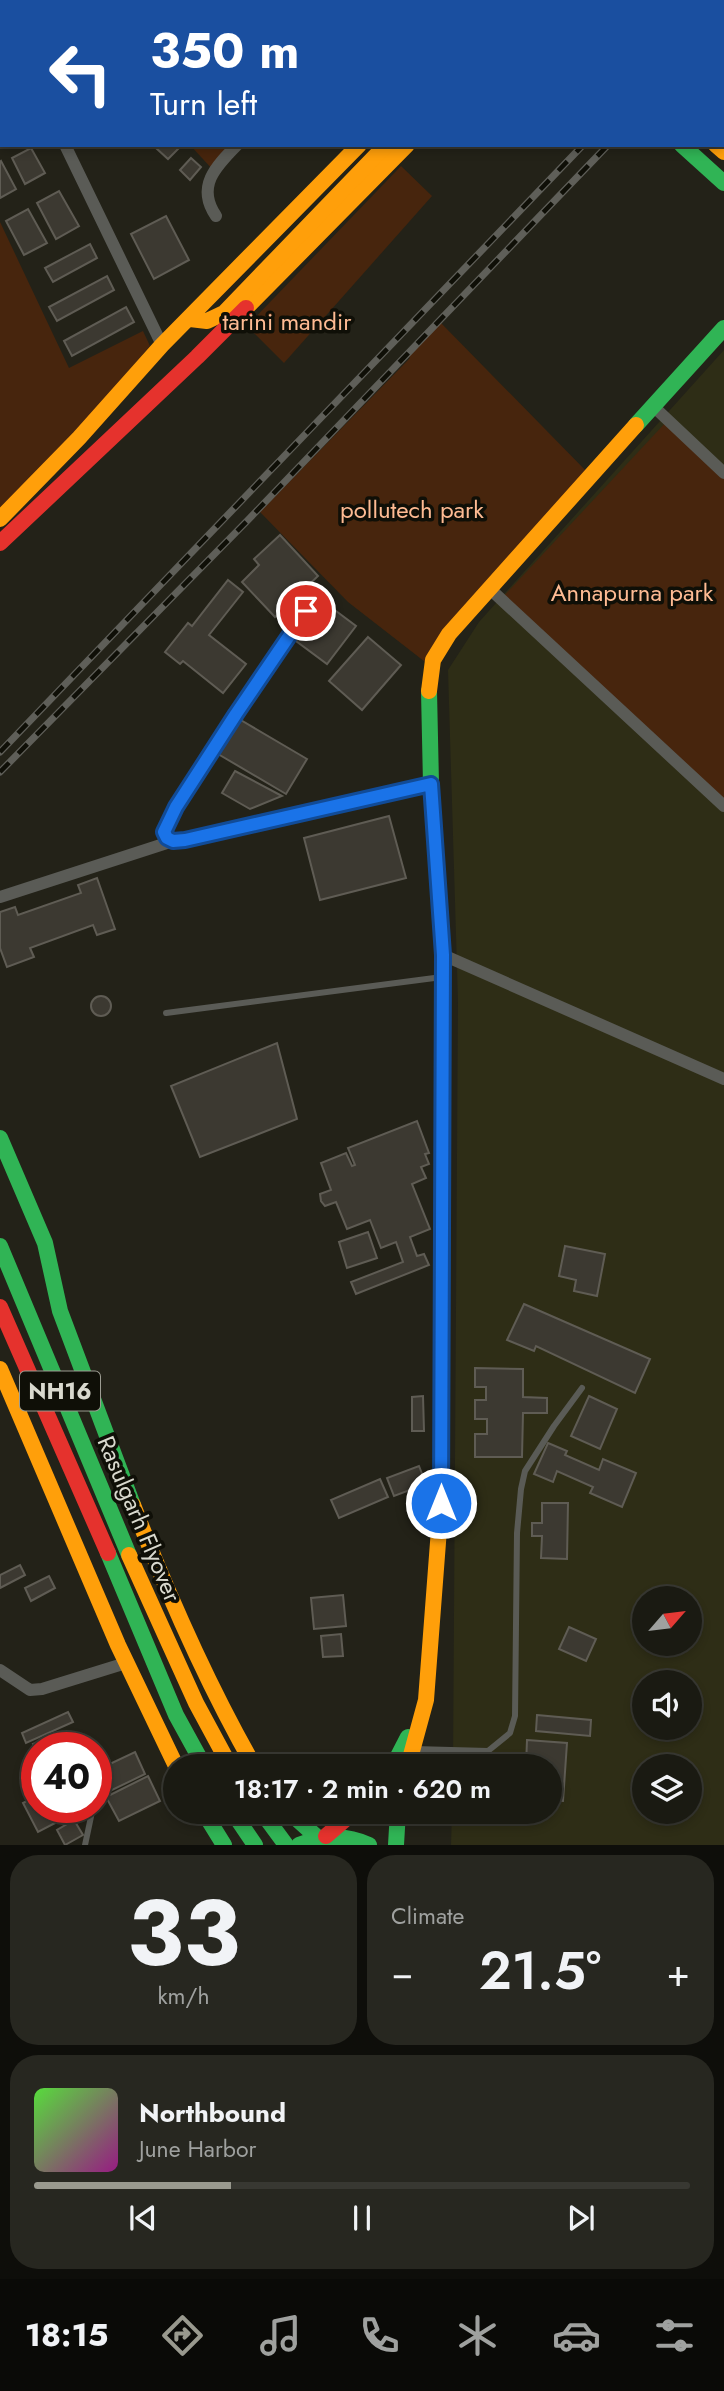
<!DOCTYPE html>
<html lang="en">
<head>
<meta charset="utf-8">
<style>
  :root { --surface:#1a1a12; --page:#272720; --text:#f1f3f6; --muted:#9fa19f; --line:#383832; --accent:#99998e }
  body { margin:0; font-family:Jost,sans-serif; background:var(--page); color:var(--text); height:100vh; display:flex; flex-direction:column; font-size:26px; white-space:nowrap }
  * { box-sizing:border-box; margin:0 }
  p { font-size:23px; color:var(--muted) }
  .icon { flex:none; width:38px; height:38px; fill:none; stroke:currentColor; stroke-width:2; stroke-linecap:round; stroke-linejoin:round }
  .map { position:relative; height:1845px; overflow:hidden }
  .drawer { display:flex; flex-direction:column; gap:10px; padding:10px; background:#0e0e0a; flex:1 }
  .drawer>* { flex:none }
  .top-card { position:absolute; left:0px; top:0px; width:724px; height:147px; box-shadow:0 4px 10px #0003,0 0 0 2px var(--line); background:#1a4fa0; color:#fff; overflow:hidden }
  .needle { width:46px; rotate:62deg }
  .tools { position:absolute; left:632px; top:1586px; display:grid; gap:14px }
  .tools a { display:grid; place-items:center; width:70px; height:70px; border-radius:50%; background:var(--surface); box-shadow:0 4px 10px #0003,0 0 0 2px var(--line); font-size:35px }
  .speed { position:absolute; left:21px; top:1732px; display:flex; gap:14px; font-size:35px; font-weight:700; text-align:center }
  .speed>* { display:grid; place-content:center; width:91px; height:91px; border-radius:50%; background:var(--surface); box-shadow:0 4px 10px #0003,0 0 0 2px var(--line); line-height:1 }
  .speed .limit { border:10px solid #d22; background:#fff; color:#111 }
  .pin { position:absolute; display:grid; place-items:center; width:60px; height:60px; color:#fff; margin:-30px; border:4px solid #fff; border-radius:50%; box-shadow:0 2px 7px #0007 }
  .me { position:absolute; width:77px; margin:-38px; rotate:0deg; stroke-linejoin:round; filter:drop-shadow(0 0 5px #0008) }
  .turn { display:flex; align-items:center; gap:24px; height:147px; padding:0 35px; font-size:32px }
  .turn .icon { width:91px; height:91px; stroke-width:2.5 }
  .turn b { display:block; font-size:49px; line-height:60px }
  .big { font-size:52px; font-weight:600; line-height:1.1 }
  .drawer .card { flex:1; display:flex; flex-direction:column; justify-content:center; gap:10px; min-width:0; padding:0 24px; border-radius:28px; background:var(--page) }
  .drawer .dial { align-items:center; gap:0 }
  .dial b { font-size:91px; line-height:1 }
  .song { display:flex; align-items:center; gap:21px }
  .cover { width:84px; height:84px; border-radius:10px; background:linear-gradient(135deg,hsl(110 70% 55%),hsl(310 70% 35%)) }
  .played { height:7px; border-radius:4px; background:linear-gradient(90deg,var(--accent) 30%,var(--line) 30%) }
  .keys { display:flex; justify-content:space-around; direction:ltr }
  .heat { display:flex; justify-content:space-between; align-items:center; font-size:38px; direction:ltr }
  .drawer .tiles { flex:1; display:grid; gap:10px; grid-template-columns:1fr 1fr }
  .card:last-child { grid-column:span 2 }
  .trip { position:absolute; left:163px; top:1754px; width:399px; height:70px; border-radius:35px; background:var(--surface); box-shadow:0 4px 10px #0003,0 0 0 2px var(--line); font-weight:600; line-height:70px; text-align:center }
  .tabs { display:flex; height:112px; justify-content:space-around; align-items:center; background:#0a0a07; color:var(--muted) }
  .tabs .icon { width:49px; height:49px }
  .tabs .active { color:var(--accent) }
  .tabs b { font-size:32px; color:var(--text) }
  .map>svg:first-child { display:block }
</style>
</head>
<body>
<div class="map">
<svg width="724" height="1845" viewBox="0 0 724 1845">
  <rect width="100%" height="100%" fill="#232218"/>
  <!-- built -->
  <path fill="#2e2d16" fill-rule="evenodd" d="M724,350V1845H451L452,1811H550V1766H453L458,1001L448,670L479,622ZM644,1598H690V1643H644ZM644,1682H690V1727H644ZM644,1766H690V1811H644Z"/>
  <!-- green -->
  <g fill="#47250d">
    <polygon points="190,145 241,145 214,171"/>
    <polygon points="401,166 432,196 284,363 247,326"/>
    <polygon points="0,222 69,368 143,331 150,346 87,420 0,515"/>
    <polygon points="440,322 590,475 429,665 348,602 260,512 410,358 407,354"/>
    <polygon points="667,421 724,473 724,804 501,599"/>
  </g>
  <!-- building -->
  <g fill="#3c3931" stroke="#5f5c54" stroke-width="2">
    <polygon points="61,0 91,0 92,2 58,2"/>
    <polygon points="158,145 178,145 180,147 168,159 156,148"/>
    <polygon points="31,148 45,173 25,184 12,158"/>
    <polygon points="191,158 201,167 190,180 180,170"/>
    <polygon points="1,161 16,189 0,198 0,162"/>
    <polygon points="59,191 79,226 56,239 37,203"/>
    <polygon points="28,209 47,243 24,255 6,221"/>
    <polygon points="166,216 189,260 154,279 131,234"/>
    <polygon points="90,244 97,258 53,282 45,268"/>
    <polygon points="107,276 114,290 57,321 49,307"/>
    <polygon points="126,307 134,322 72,356 64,341"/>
    <polygon points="280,535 318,576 275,617 242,582 259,565 254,559"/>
    <polygon points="228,580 243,592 209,635 246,664 223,693 183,661 180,664 165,652 188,623 192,626"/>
    <polygon points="324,602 356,626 327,664 296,641"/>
    <polygon points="368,637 401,665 362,710 329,681"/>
    <polygon points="239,719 307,759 286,794 218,754"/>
    <polygon points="235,771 282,796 250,809 222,793"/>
    <polygon points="389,816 406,878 320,900 304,838"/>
    <polygon points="97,878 115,929 97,935 93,925 30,948 34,957 7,967 0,948 0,912 15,907 18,915 81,893 78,885"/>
    <circle cx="101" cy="1006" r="10"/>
    <polygon points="277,1043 297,1119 200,1157 171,1086"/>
    <polygon points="417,1121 429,1153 425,1154 429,1164 421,1167 426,1178 412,1184 430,1229 410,1237 417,1256 424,1254 429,1265 356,1294 351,1282 403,1262 396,1242 381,1248 370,1220 347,1229 336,1202 325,1206 321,1201 320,1194 331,1190 321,1163 346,1153 352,1166 355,1165 348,1148"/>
    <polygon points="368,1232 377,1258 347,1268 339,1242"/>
    <polygon points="565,1246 605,1254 597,1296 574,1291 576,1280 559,1276"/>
    <polygon points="524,1304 650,1359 635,1393 536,1346 534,1351 507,1340"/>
    <polygon points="475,1368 523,1369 523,1397 547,1398 547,1413 523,1413 522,1457 475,1457 475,1434 487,1434 487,1419 475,1419 475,1400 486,1400 486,1387 475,1387"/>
    <polygon points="423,1396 424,1431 412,1431 412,1397"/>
    <polygon points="589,1396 617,1409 600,1449 571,1436"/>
    <polygon points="548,1443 567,1451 565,1455 599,1470 603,1459 636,1473 622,1507 590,1493 593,1487 557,1471 553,1482 534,1474"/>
    <polygon points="419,1466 426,1484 394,1496 387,1478"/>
    <polygon points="380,1479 388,1497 339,1518 331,1500"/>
    <polygon points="542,1503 568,1503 567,1559 541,1558 542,1536 532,1536 532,1523 542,1523"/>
    <polygon points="20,1565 25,1575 0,1588 0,1575"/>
    <polygon points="49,1576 55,1588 31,1601 25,1588"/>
    <polygon points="343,1595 346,1626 314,1629 311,1598"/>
    <polygon points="569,1627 596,1639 586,1661 559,1649"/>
    <polygon points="341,1634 343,1656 323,1657 321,1636"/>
    <polygon points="68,1712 73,1722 26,1743 22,1733"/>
    <polygon points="537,1715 591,1720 590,1736 536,1731"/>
    <polygon points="48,1737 53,1747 37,1748 37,1753 33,1744"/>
    <polygon points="527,1740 567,1743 563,1801 550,1800 550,1766 526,1766"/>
    <polygon points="135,1752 145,1774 108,1792 97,1770"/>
    <polygon points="148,1776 160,1801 119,1821 106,1797"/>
    <polygon points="37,1796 37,1808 49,1808 57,1822 38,1832 23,1803"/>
    <polygon points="74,1820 83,1835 65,1845 57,1830"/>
  </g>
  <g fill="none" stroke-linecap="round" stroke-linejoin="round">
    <!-- lane -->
    <g stroke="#5a5b56" stroke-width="6">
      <polyline points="166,1013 442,977"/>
      <polyline points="414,1749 488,1751 510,1733 515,1716 517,1533 521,1489 525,1471 554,1426 582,1388"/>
      <polyline points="85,1845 92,1812"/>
    </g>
    <!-- street -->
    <g stroke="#5a5b56" stroke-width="12">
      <polyline points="267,0 268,2"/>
      <polyline points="123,2 125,0"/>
      <polyline points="211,2 213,0"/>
      <polyline points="299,2 301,0"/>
      <polyline points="391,2 393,0"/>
      <polyline points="0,11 2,15"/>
      <polyline points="65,145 162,345"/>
      <path d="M216,216C196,187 215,167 237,145"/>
      <polyline points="653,406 724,473"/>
      <polyline points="489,588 724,806"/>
      <path d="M306,611L176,807C171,817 162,826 167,838L173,841L185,840L431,784"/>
      <polyline points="0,897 173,841"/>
      <polyline points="443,955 724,1079"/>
      <polyline points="0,1670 30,1690 42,1689 126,1663"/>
    </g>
    <!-- fast -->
    <g stroke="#30b455" stroke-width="16">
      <polyline points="569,0 570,2"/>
      <polyline points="682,145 724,183"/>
      <polyline points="636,425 724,328"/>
      <polyline points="429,691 431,784 443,955 442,1290"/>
      <polyline points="0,1138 45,1243 60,1311 133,1505"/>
      <polyline points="0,1246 129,1555"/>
      <polyline points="108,1553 176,1715 204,1766"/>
      <polyline points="393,1766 408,1737"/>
      <polyline points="203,1811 224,1845"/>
      <polyline points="232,1811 255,1845"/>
      <polyline points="261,1811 286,1845"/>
      <polyline points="288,1811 318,1838"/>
      <path d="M299,1845C323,1835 346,1834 369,1845"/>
      <polyline points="396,1845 398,1811"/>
    </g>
    <!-- slow -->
    <g stroke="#ff9f0a" stroke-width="16">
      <polyline points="499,2 501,0"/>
      <polyline points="550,2 552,0"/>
      <polyline points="716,145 724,152"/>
      <polyline points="246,308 407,145"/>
      <polyline points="190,319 207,321 224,313 386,145"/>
      <polyline points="0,519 79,438 162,345 359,145"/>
      <polyline points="429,691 433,660 449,634 636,425"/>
      <polyline points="0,1369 118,1645 176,1766"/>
      <path d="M133,1505C168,1595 206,1682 254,1766"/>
      <polyline points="129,1555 196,1703 230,1766"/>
      <polyline points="408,1766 426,1700 441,1503 442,1290"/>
    </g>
    <!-- jam -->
    <g stroke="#e5322d" stroke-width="16">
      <polyline points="0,543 197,357 246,308"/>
      <polyline points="0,1307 108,1553"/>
      <polyline points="326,1836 355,1811"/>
    </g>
    <defs>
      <g id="rail">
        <polyline points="716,2 718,0"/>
        <polyline points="723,28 724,27"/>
        <polyline points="0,752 583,145"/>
        <polyline points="0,772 247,521 608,145"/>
      </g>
    </defs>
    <!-- rail casing -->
    <use href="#rail" stroke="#5f5f59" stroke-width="7"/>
    <!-- rail -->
    <use href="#rail" stroke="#0f0f07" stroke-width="4.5" stroke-dasharray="13" stroke-linecap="butt"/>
  </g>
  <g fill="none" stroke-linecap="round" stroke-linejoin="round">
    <defs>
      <polyline id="route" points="306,611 236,714 176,807 164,832 167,838 173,841 185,840 431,784 443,955 441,1503"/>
    </defs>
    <!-- route casing -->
    <use href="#route" stroke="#114b97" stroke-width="18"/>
    <!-- route -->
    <use href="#route" stroke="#1a73e8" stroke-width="12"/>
  </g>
  <g text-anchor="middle" stroke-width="7" stroke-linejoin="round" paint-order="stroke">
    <!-- shield labels -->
    <rect fill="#0f0f07" stroke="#9c9c92" stroke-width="2" x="20" y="1371.5" width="80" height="39" rx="5"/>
    <g font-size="23" font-weight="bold" fill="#d9d9ce">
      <text x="60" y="1399">NH16</text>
    </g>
    <!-- park labels -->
    <g font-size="24" fill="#febb93" stroke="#0f0f07">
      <text x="287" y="330">tarini mandir</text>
      <text x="412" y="518">pollutech park</text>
      <text x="632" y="601">Annapurna park</text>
    </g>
    <!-- street labels -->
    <g font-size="24" fill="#d9d9ce" stroke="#0f0f07">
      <text transform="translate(139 1519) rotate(67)" y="8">Rasulgarh Flyover</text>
    </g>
  </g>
</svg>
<div class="tools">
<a><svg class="needle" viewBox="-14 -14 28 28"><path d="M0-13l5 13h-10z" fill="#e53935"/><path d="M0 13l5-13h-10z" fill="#9fa19f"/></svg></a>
<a><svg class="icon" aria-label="sound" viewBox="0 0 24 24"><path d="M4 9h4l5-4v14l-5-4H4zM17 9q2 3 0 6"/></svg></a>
<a><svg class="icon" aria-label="layers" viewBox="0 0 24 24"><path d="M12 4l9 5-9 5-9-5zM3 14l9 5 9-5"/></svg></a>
</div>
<div class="speed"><div class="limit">40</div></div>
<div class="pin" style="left:306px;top:611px;background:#d93025"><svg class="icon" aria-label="arrive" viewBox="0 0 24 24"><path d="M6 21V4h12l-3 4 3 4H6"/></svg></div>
<svg class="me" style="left:441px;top:1503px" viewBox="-20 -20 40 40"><circle r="17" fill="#1a73e8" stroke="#fff" stroke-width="3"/><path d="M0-11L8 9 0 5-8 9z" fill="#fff"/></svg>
<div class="trip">18:17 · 2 min · 620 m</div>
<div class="top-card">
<div class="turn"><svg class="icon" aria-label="left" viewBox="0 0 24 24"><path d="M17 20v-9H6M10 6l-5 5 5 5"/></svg><div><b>350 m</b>Turn left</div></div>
</div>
</div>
<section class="drawer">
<div class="tiles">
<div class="card dial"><b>33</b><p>km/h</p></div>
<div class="card"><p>Climate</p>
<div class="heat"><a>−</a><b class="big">21.5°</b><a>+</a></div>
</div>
<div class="card">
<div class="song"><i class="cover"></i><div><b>Northbound</b><p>June Harbor</p></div></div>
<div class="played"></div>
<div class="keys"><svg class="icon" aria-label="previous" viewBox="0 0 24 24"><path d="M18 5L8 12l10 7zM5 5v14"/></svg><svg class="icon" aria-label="pause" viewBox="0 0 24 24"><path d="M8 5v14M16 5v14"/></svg><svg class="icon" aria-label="next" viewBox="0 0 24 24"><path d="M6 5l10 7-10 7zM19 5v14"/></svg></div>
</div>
</div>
</section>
<nav class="tabs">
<b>18:15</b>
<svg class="icon active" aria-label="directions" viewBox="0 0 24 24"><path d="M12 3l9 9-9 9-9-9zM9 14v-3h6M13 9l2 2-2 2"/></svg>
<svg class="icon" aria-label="music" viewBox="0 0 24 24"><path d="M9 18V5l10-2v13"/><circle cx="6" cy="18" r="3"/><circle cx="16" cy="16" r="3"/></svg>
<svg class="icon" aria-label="phone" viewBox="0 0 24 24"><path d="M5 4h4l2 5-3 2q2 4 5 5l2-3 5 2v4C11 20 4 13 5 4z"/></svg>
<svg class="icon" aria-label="climate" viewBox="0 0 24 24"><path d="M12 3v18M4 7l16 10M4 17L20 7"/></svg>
<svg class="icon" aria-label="car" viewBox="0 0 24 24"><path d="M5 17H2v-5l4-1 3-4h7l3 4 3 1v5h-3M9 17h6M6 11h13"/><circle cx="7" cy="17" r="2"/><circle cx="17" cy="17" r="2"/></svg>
<svg class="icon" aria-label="filters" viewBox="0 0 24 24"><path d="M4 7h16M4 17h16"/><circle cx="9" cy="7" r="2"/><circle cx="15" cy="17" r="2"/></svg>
</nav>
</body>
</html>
